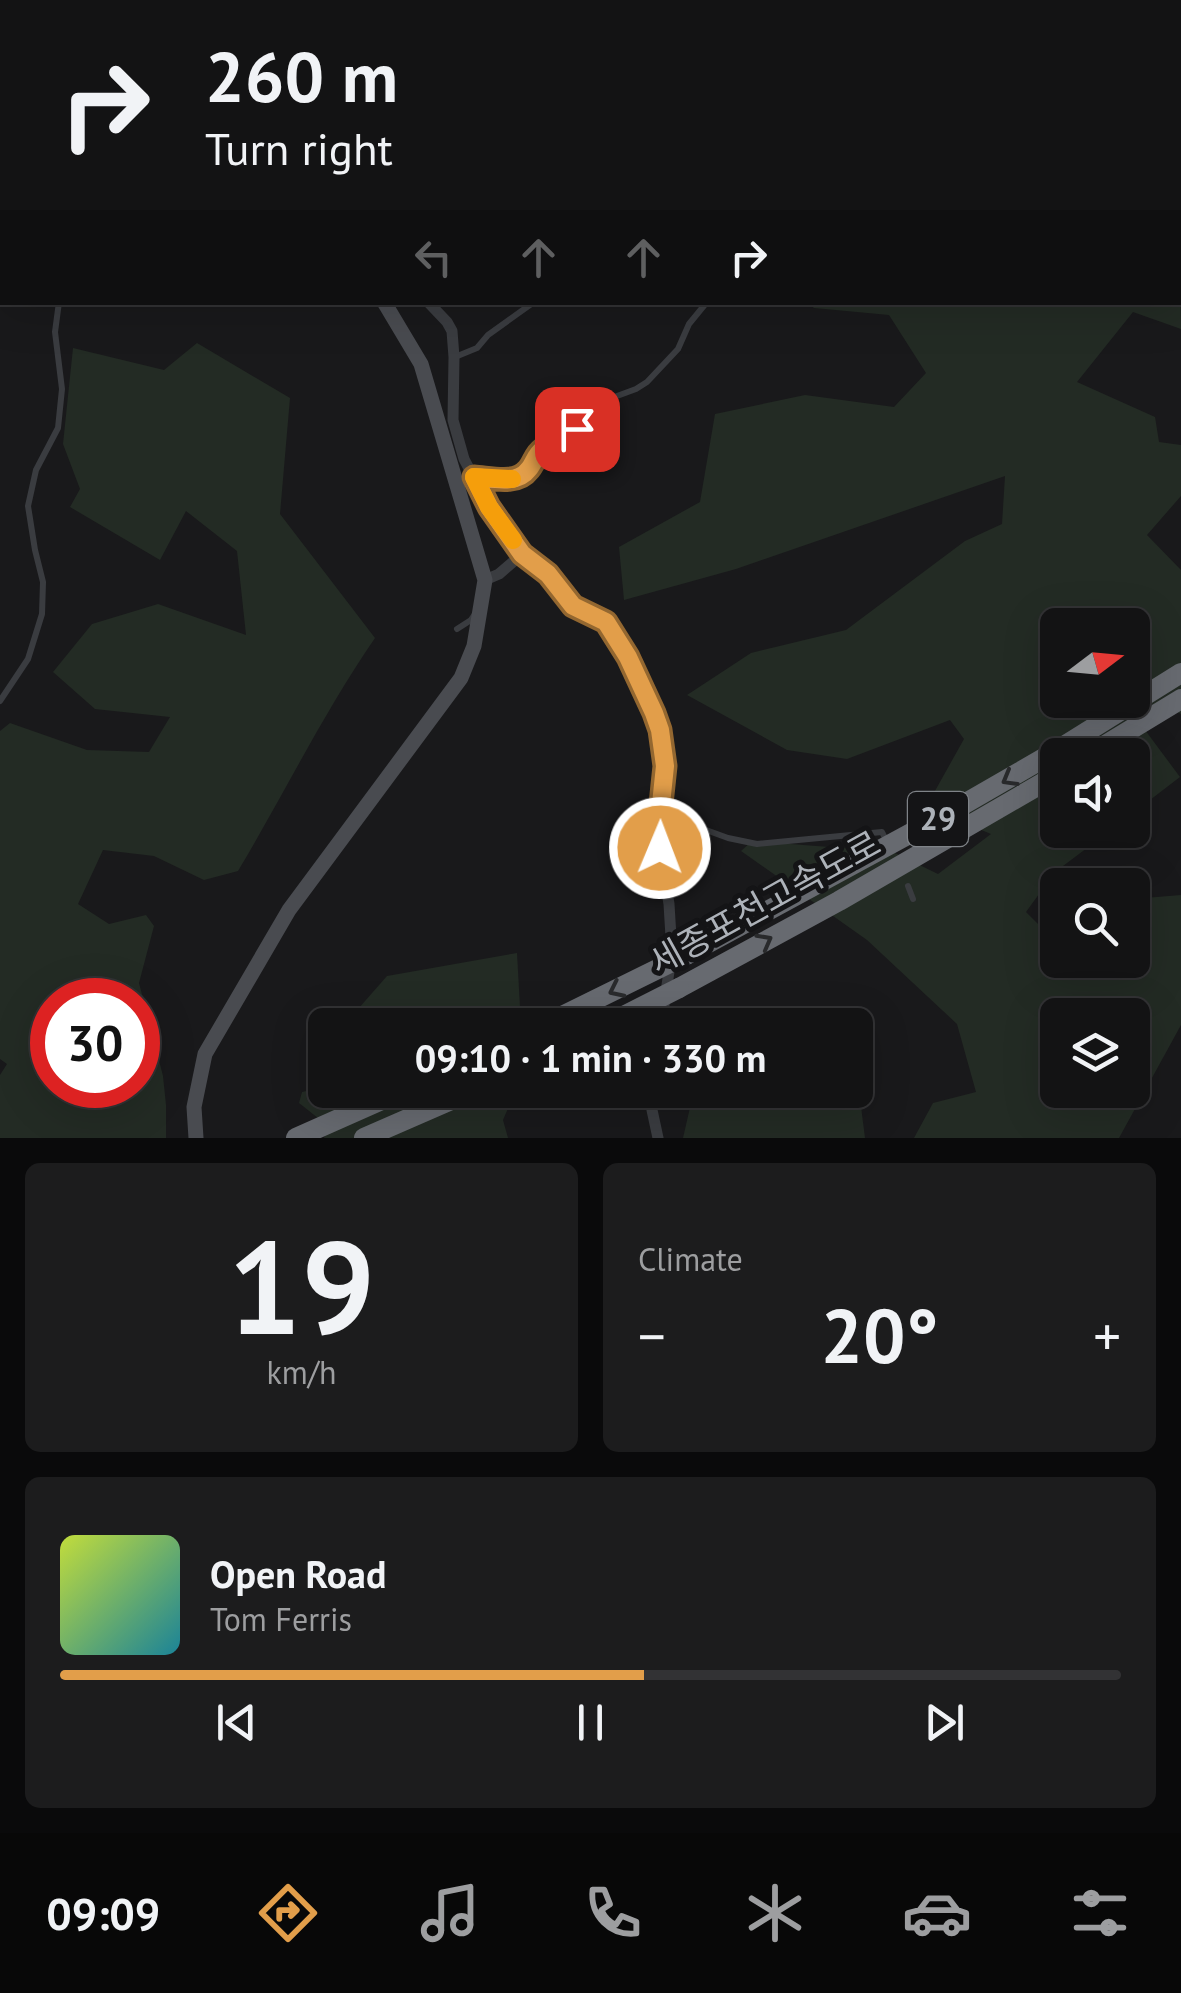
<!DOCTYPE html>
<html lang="en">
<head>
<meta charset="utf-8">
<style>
  :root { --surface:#131314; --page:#1c1c1d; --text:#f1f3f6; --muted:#9d9ea0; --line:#323234; --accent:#e29e4a }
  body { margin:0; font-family:"PT Sans","Noto Sans KR",sans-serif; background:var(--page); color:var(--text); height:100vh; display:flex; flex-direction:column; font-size:38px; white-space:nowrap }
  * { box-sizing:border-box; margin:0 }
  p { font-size:32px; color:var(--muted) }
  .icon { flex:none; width:55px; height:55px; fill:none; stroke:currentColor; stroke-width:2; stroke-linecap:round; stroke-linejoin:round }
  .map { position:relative; height:1138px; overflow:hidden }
  .side { display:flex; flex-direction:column; gap:25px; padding:25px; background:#0a0a0b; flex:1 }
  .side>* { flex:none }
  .guide { position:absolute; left:0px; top:0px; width:1182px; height:305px; box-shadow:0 10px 40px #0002,0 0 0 2px var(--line); background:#131314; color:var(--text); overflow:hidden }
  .needle { width:65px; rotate:74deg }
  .tools { position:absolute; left:1040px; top:608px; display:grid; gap:20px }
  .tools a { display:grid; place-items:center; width:110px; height:110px; border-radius:15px; background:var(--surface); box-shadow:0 10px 40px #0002,0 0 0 2px var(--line); font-size:50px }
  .speed { position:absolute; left:30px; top:978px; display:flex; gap:20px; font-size:50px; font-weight:700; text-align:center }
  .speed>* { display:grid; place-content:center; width:130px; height:130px; border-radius:50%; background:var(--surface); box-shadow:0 10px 40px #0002,0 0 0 2px var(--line); line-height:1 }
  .speed .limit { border:15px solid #d22; background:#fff; color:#111 }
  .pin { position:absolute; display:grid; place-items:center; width:85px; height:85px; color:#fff; margin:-42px; border-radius:20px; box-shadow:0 5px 15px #0006 }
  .me { position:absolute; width:110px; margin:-55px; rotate:1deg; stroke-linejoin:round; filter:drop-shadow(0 0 8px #0008) }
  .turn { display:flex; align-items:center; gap:35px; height:210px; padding:0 40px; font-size:45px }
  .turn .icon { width:130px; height:130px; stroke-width:2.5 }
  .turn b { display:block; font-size:70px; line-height:85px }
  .lanes { display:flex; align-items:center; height:95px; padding:0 40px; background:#0003; justify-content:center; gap:50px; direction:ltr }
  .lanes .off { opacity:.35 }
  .big { font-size:75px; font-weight:800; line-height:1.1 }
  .side .card { flex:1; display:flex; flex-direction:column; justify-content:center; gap:15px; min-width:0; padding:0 35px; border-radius:15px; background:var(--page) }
  .side .dial { align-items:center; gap:0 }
  .dial b { font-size:130px; line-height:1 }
  .song { display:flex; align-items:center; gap:30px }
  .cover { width:120px; height:120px; border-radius:15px; background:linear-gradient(135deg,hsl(70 70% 55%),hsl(190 70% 35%)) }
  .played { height:10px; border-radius:5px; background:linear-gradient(90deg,var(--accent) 55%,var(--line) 55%) }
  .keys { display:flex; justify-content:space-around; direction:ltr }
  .heat { display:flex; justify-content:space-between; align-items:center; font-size:55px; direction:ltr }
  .side .tiles { flex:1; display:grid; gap:25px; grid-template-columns:1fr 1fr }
  .card:last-child { grid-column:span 2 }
  .trip { position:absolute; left:308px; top:1008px; width:565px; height:100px; border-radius:15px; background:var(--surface); box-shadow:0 10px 40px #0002,0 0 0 2px var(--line); font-weight:800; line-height:100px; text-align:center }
  .tabs { display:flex; height:160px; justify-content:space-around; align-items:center; background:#080808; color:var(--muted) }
  .tabs .icon { width:70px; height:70px }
  .tabs .active { color:var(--accent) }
  .tabs b { font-size:45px; color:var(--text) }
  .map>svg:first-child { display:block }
</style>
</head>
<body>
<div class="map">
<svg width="1181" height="1138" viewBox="0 0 1181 1138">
  <rect width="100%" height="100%" fill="#19191b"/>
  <!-- green -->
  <g fill="#232b24" fill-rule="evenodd">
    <path d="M1180,258L1181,329L1133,312L1077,382L1155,417L1159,442L1181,445V496L1147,535L1181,570V714L1168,707L1125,703L1180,777L1133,813L1132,755H1058V830H1111L1055,872L1026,912L1048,934L1057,923L1058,960H1132L1133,899L1181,895V1025L1119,1138H914L933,1103L976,1092L957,1024L867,940L741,851L752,841L893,852L938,874L991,834L926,807L964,739L950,720L847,759L787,750L687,695L751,653L846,630L965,541L1002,524L1005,476L736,569L624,600L619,547L700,502L715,414L805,395L894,407L926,373L889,315L814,308L808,303L1180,302ZM1058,625H1132V700H1058ZM1058,1015H1132V1090H1058Z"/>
    <path d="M197,343L290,398L280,514L375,638C324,712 284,794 238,871L204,880L154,856L103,850L78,904L109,924L146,915L154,926L139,983L163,1076L166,1105V1138H0V1075L7,1064L0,1059V731L10,723L87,750L149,752L170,717L95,709L53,672L92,624L158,604L246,635L237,551L186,511L160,560L70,507L80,489L63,444L73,348L164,370ZM138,1000V1085H52V1000Z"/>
    <polygon points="517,953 521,1025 344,1025 387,976"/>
    <polygon points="785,1008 802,1025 678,1025 677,1022 739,1009"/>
    <polygon points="855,1080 858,1083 865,1138 683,1138 694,1090 855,1090"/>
    <polygon points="325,1087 325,1090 516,1090 503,1120 508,1138 324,1138 328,1126 299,1103 302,1092"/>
  </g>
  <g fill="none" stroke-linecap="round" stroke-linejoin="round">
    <!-- lane -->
    <g stroke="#3a3c40" stroke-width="6">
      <polyline points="241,0 242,2"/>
      <polyline points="490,2 490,0"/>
      <polyline points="455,357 477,348 488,335 534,302"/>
      <polyline points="475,477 509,480 527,474 544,447 568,437 577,429 587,413 598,403 636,389 647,382 678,349 689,324 707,302"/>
      <polyline points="457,629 471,620 475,614"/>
      <polyline points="0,701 28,659 42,614 43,582 35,550 28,506 36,470 58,428 62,389 55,332 59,302"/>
      <polyline points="662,800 674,812 706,830 728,838 757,844 882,832 884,836"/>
      <polyline points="908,886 913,899"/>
    </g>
    <!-- street -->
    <g stroke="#3a3c40" stroke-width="11">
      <polyline points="795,0 795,2"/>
      <polyline points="923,2 923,0"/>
      <polyline points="0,18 2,19"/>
      <polyline points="1180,58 1181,57"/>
      <polyline points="428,302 447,322 452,331 454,357 453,420 464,459 489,507 522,554 548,573 573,606 605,622 628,657 655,713 660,730 665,767 659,823 660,849 669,904 671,937 670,965 661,1025"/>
      <polyline points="485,580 499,574 522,554"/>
      <polyline points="651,1090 652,1110 658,1138"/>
    </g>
    <!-- secondary -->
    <g stroke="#494b50" stroke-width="15">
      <polyline points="72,0 73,2"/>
      <polyline points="196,1138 194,1107 205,1054 289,910 461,678 474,646 485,580 421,364 384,302"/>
    </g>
    <!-- highway -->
    <g stroke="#676a70" stroke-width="20">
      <polyline points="1089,755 1181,699"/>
      <polyline points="688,954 959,807 1056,751 1181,673"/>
      <polyline points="679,988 839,901 1058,774"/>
      <polyline points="296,1138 404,1090"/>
      <polyline points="364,1138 474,1090"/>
    </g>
    <!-- highway-bridge -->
    <g stroke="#676a70" stroke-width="20">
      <polyline points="544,1025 688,954"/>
      <polyline points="606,1025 679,988"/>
    </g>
  </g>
  <!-- one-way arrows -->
  <defs><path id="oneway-chevron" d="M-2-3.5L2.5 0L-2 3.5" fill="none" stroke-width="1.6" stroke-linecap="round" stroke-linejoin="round" transform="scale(2.5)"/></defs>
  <g stroke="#292a2c">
    <use href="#oneway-chevron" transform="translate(1009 779) rotate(150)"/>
    <use href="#oneway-chevron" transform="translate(765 941) rotate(-29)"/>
    <use href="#oneway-chevron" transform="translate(616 990) rotate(154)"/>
  </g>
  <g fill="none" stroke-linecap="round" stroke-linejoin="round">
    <defs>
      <path id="route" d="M577,429C566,438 552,441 542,450C535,455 534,464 528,470C517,485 491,478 474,477L489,507L522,554L548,574L573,606L606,622L628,657L654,713L660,730L665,766L659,823L660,848"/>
    </defs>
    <!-- route casing -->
    <use href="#route" stroke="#936730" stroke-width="25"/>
    <!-- route -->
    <use href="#route" stroke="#e29e4a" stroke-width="18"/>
    <!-- slow -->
    <polyline stroke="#f59e0b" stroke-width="18" points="512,479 474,477 489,507 513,540"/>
  </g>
  <g text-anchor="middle" stroke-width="10" stroke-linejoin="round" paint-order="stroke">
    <!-- shield labels -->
    <rect fill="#141416" stroke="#7f8388" stroke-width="2.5" x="908" y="792" width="60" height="54" rx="8"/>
    <g font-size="32" font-weight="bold" fill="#adb2b9">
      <text x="938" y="830">29</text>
    </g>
    <!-- street labels -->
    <g font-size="35" fill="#adb2b9" stroke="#141416">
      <text transform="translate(765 903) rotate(-29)" y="12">세종포천고속도로</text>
    </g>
  </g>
</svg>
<div class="tools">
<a><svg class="needle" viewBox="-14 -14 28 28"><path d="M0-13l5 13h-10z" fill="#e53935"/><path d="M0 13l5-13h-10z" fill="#9d9ea0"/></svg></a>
<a><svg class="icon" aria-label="sound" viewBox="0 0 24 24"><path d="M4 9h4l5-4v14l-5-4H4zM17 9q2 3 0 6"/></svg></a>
<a><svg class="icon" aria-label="search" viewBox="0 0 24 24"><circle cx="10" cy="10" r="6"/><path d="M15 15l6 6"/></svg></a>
<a><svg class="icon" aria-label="layers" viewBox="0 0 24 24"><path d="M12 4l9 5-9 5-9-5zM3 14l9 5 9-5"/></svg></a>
</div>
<div class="speed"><div class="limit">30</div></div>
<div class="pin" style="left:577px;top:429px;background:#d93025"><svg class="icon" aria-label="arrive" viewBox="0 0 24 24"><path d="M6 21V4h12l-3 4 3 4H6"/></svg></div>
<svg class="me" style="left:660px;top:848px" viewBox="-20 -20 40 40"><circle r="17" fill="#e29e4a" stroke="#fff" stroke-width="3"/><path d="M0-11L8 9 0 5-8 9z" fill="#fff"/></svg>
<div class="trip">09:10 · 1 min · 330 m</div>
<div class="guide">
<div class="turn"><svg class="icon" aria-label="right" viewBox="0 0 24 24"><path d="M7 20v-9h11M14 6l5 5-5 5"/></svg><div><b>260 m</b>Turn right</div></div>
<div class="lanes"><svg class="icon off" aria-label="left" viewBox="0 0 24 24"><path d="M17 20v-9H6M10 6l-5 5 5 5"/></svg><svg class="icon off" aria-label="ahead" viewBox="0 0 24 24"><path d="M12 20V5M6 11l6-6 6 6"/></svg><svg class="icon off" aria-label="ahead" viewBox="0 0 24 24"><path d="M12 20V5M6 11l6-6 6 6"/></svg><svg class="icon" aria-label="right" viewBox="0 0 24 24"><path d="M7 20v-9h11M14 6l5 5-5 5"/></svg></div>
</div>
</div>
<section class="side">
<div class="tiles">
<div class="card dial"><b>19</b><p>km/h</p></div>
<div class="card"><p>Climate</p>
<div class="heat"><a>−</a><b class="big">20°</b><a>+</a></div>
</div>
<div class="card">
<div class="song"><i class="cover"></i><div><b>Open Road</b><p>Tom Ferris</p></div></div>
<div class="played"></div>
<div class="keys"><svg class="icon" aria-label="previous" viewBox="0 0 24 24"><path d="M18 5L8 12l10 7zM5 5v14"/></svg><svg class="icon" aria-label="pause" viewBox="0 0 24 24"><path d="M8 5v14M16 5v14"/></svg><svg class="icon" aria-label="next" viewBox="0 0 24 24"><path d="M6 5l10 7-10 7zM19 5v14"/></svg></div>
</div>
</div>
</section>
<nav class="tabs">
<b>09:09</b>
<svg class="icon active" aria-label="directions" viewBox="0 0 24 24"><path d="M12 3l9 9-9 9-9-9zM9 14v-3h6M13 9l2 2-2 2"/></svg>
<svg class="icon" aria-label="music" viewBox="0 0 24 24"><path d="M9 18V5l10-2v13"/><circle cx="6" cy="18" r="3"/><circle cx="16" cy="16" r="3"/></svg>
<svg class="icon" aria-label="phone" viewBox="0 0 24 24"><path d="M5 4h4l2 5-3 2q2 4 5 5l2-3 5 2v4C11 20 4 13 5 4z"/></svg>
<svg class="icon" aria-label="climate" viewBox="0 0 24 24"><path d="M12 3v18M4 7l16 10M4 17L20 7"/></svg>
<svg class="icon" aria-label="car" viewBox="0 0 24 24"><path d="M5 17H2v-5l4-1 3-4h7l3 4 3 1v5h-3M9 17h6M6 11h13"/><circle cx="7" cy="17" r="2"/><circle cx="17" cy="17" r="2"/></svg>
<svg class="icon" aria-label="filters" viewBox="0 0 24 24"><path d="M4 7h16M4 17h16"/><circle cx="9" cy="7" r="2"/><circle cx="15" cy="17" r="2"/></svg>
</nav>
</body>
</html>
